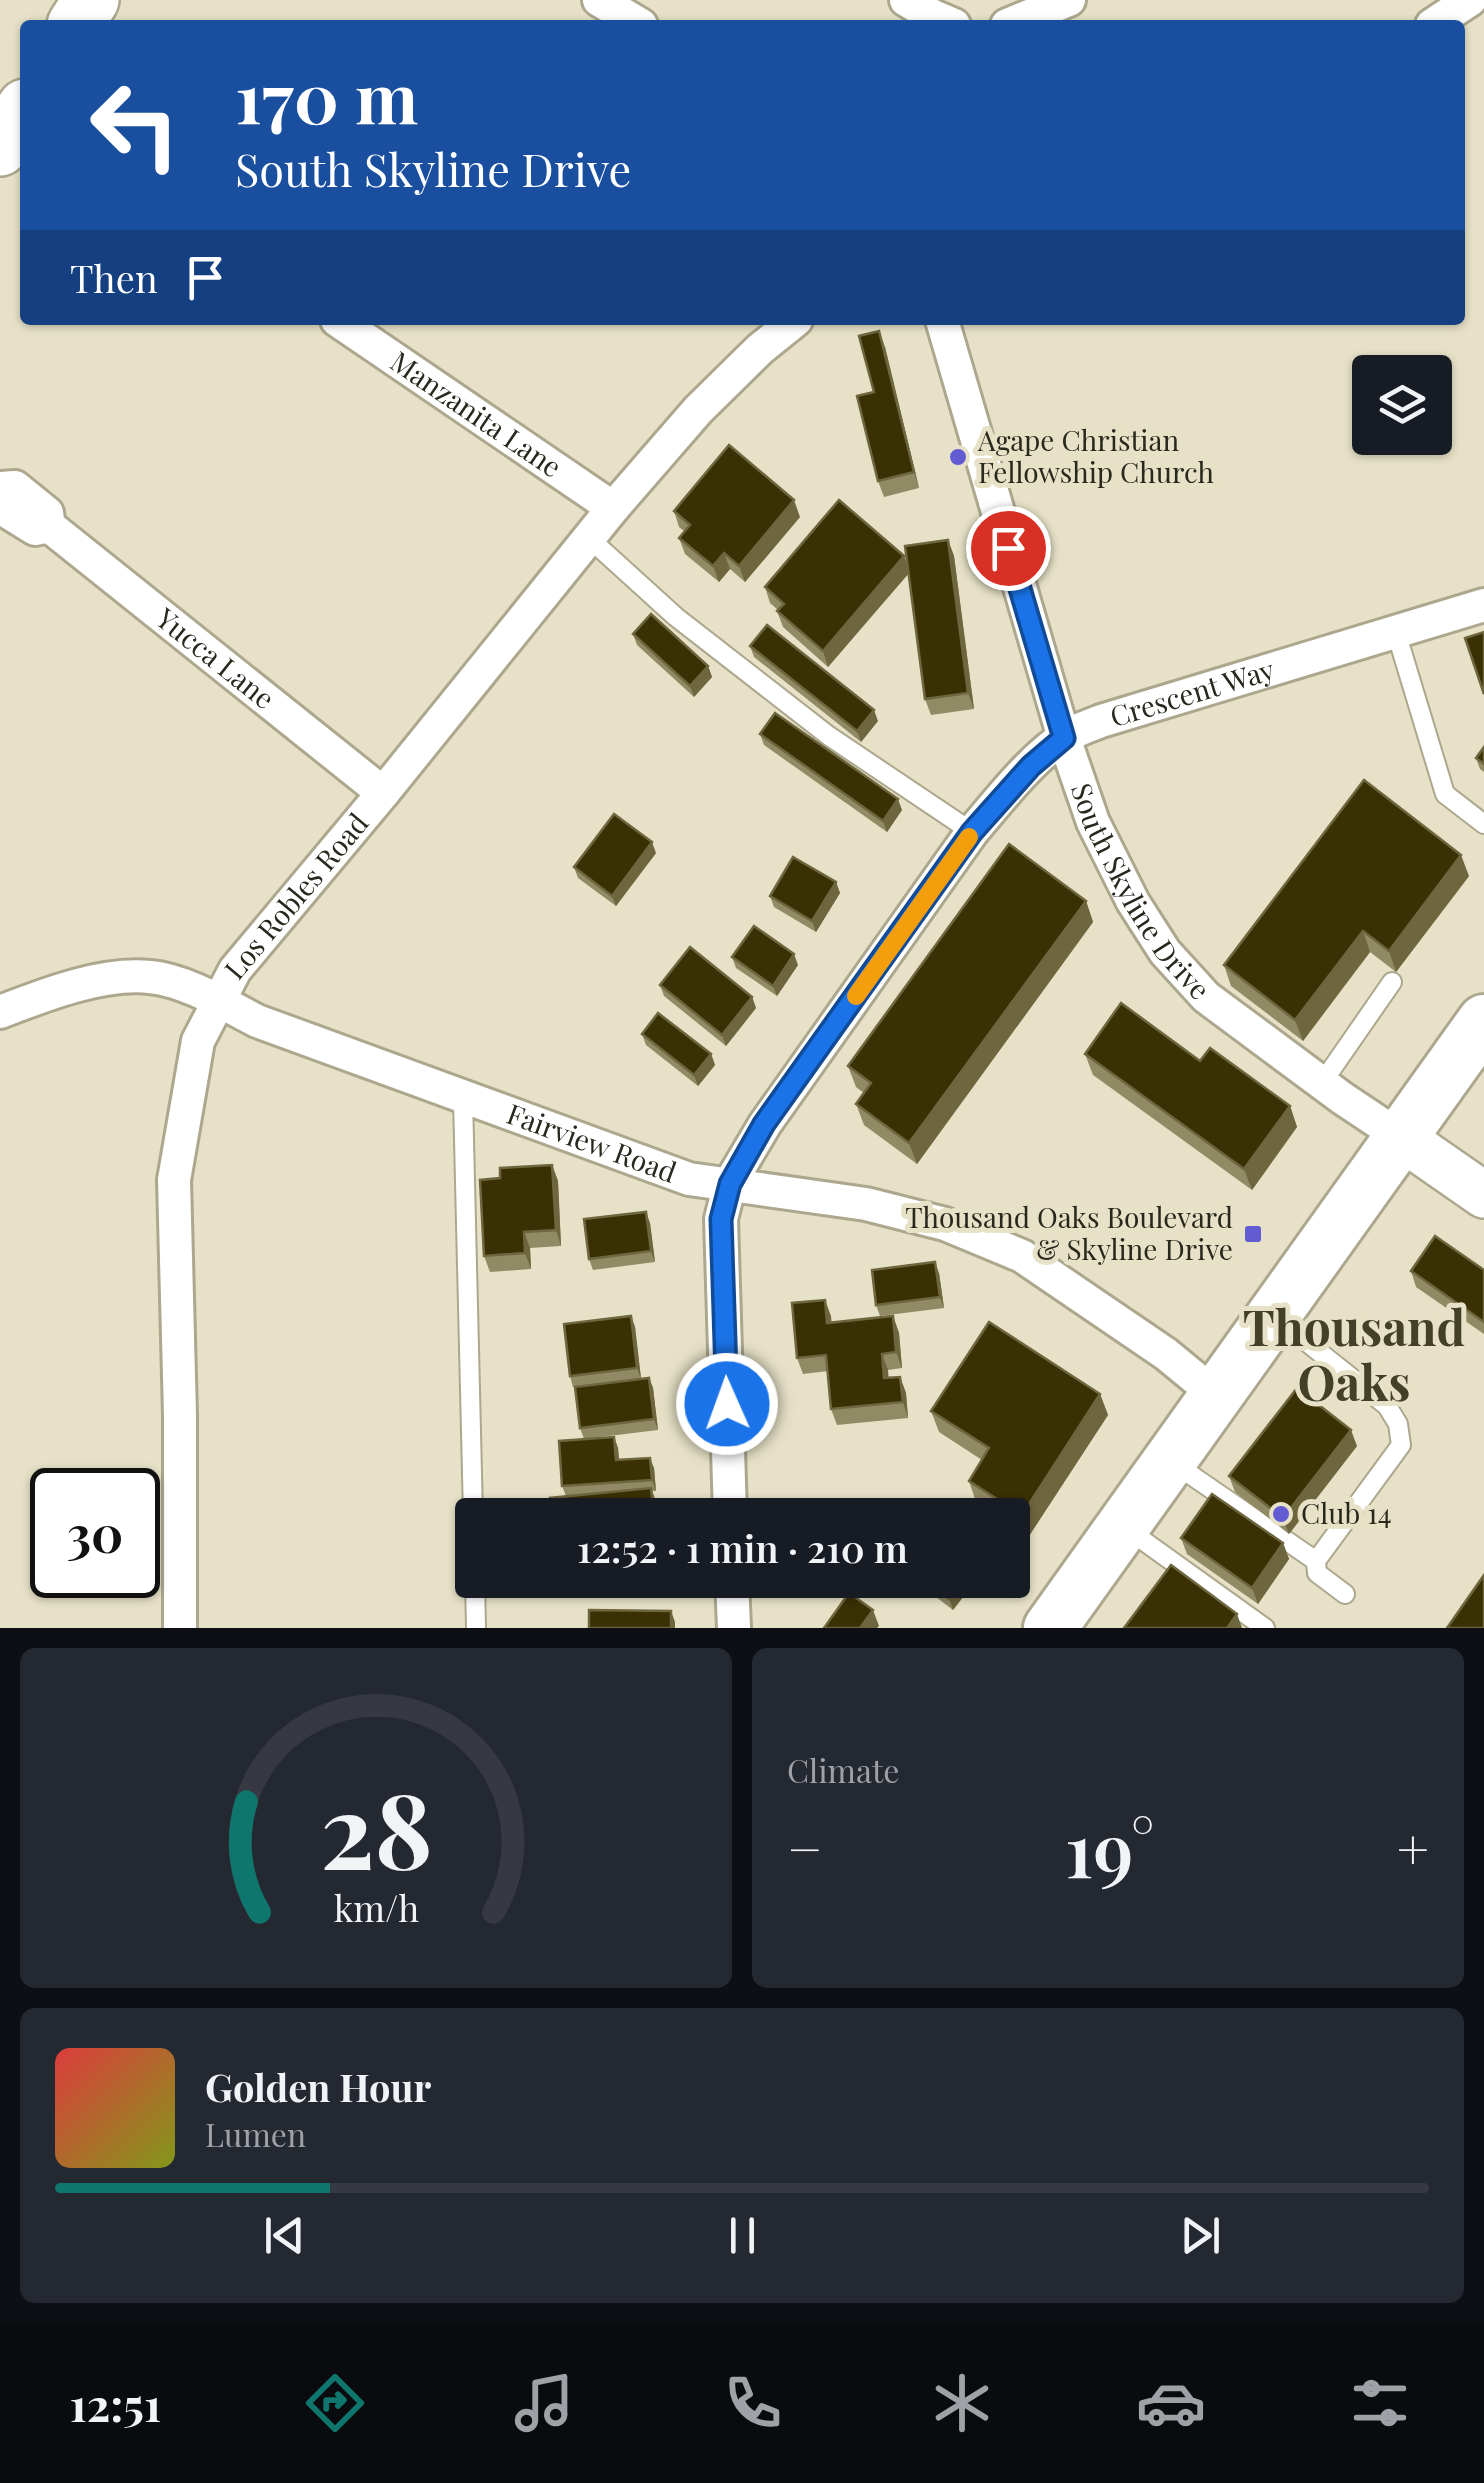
<!DOCTYPE html>
<html lang="en">
<head>
<meta charset="utf-8">
<style>
  :root { --surface:#171b24; --page:#242831; --text:#f1f3f6; --muted:#9ea1a6; --line:#363941; --accent:#0f766e }
  body { margin:0; font-family:"Playfair Display",serif; background:var(--page); color:var(--text); height:100vh; display:flex; flex-direction:column; font-size:38px; white-space:nowrap }
  * { box-sizing:border-box; margin:0 }
  p { font-size:32px; color:var(--muted) }
  .icon { flex:none; width:55px; height:55px; fill:none; stroke:currentColor; stroke-width:2; stroke-linecap:round; stroke-linejoin:round }
  .map { position:relative; height:1628px; overflow:hidden }
  .drawer { display:flex; flex-direction:column; gap:20px; padding:20px; background:#0d0f14; flex:1 }
  .drawer>* { flex:none }
  .banner { position:absolute; left:20px; top:20px; width:1445px; height:305px; border-radius:10px; box-shadow:0 2px 8px #0004; background:#1a4fa0; color:#fff; overflow:hidden }
  .fabs { position:absolute; left:1352px; top:355px; display:grid; gap:20px }
  .fabs a { display:grid; place-items:center; width:100px; height:100px; border-radius:10px; background:var(--surface); box-shadow:0 2px 8px #0004; font-size:50px }
  .speed { position:absolute; left:30px; top:1468px; display:flex; gap:20px; font-size:50px; font-weight:700; text-align:center }
  .speed>* { display:grid; place-content:center; width:130px; height:130px; border-radius:50%; background:var(--surface); box-shadow:0 2px 8px #0004; line-height:1 }
  .speed .limit { border:5px solid #111; border-radius:15px; background:#fff; color:#111 }
  .pin { position:absolute; display:grid; place-items:center; width:85px; height:85px; color:#fff; margin:-42px; border:5px solid #fff; border-radius:50%; box-shadow:0 2px 10px #0007 }
  .me { position:absolute; width:110px; margin:-55px; rotate:358deg; stroke-linejoin:round; filter:drop-shadow(0 0 8px #0008) }
  .turn { display:flex; align-items:center; gap:35px; height:210px; padding:0 50px; font-size:45px }
  .turn .icon { width:130px; height:130px; stroke-width:2.5 }
  .turn b { display:block; font-size:70px; line-height:85px }
  .then { display:flex; align-items:center; height:95px; padding:0 50px; background:#0003; gap:20px; font-size:38px }
  .big { font-size:75px; font-weight:600; line-height:1.1 }
  .drawer .card { flex:1; display:flex; flex-direction:column; justify-content:center; gap:15px; min-width:0; padding:0 35px; border-radius:15px; background:var(--page) }
  .drawer .dial { align-items:center; gap:0 }
  .dial svg { height:260px; overflow:visible; fill:none; stroke:var(--line); stroke-width:7; stroke-linecap:round; text-anchor:middle }
  .dial text { fill:var(--text); stroke:none }
  .song { display:flex; align-items:center; gap:30px }
  .cover { width:120px; height:120px; border-radius:15px; background:linear-gradient(135deg,hsl(0 70% 55%),hsl(70 70% 35%)) }
  .played { height:10px; border-radius:5px; background:linear-gradient(90deg,var(--accent) 20%,var(--line) 20%) }
  .keys { display:flex; justify-content:space-around; direction:ltr }
  .heat { display:flex; justify-content:space-between; align-items:center; font-size:55px; direction:ltr }
  .drawer .tiles { flex:1; display:grid; gap:20px; grid-template-columns:1fr 1fr }
  .card:last-child { grid-column:span 2 }
  .trip { position:absolute; left:455px; top:1498px; width:575px; height:100px; border-radius:10px; background:var(--surface); box-shadow:0 2px 8px #0004; font-weight:600; line-height:100px; text-align:center }
  .dock { display:flex; height:160px; justify-content:space-around; align-items:center; background:#090b0e; color:var(--muted) }
  .dock .icon { width:70px; height:70px }
  .dock .active { color:var(--accent) }
  .dock b { font-size:45px; color:var(--text) }
  .map>svg:first-child { display:block }
</style>
</head>
<body>
<div class="map">
<svg width="1484" height="1628" viewBox="0 0 1484 1628">
  <rect width="100%" height="100%" fill="#e7e2c7"/>
  <g fill="none" stroke-linecap="round" stroke-linejoin="round">
    <defs>
      <g id="lane">
        <polyline points="590,539 676,617 829,736 972,832"/>
        <polyline points="1396,632 1445,794 1484,824"/>
        <polyline points="1322,1083 1392,982"/>
        <polyline points="463,1098 473,1515"/>
        <polyline points="1279,1320 1387,1406 1398,1424 1401,1445 1316,1561 1317,1573 1345,1594"/>
        <polyline points="1175,1464 1316,1561"/>
        <polyline points="1127,1529 1265,1628"/>
        <polyline points="475,1580 476,1628"/>
      </g>
      <g id="street">
        <polyline points="599,0 641,25"/>
        <polyline points="906,0 933,16 954,25"/>
        <polyline points="1007,25 1069,0"/>
        <polyline points="1432,25 1470,0"/>
        <path id="s1" d="M337,320L613,508"/>
        <path id="s2" d="M942,320L1064,738L1093,822L1133,902L1165,952L1206,997L1342,1098L1402,1138"/>
        <path id="s3" d="M0,488L15,487L47,513L49,526L383,793"/>
        <polyline points="0,504 0,507 35,529 49,526"/>
        <path id="s4" d="M0,1012C44,995 102,972 150,977C185,980 226,1005 257,1021L689,1179L866,1204L945,1224L1022,1256L1166,1354L1217,1396"/>
        <path id="s5" d="M730,1515L721,1219L730,1183L765,1124L972,832C997,803 1032,757 1065,737C1076,730 1089,726 1101,721L1484,605"/>
        <polyline points="732,1580 734,1628"/>
        <path id="s6" d="M180,1628V1415L174,1180L198,1041L235,970L383,793L613,508L698,410L760,349L796,320"/>
      </g>
      <polyline id="secondary" points="1402,1138 1484,1195"/>
      <polyline id="primary" points="1050,1628 1484,1021"/>
      <g id="highway">
        <polyline points="75,25 91,0"/>
        <polyline points="0,148 25,107"/>
      </g>
    </defs>
    <!-- lane casing -->
    <use href="#lane" stroke="#aca78d" stroke-width="22"/>
    <!-- street casing -->
    <use href="#street" stroke="#aca78d" stroke-width="38"/>
    <!-- secondary casing -->
    <use href="#secondary" stroke="#aca78d" stroke-width="50"/>
    <!-- primary casing -->
    <use href="#primary" stroke="#aca78d" stroke-width="58"/>
    <!-- highway casing -->
    <use href="#highway" stroke="#aca78d" stroke-width="60"/>
    <!-- lane -->
    <use href="#lane" stroke="#fff" stroke-width="18"/>
    <!-- street -->
    <use href="#street" stroke="#fff" stroke-width="32"/>
    <!-- secondary -->
    <use href="#secondary" stroke="#fff" stroke-width="45"/>
    <!-- primary -->
    <use href="#primary" stroke="#fff" stroke-width="52"/>
    <!-- highway -->
    <use href="#highway" stroke="#fff" stroke-width="55"/>
  </g>
  <!-- wall -->
  <g fill="#908a65">
    <polygon points="885,347 919,488 884,497 878,481 874,392"/>
    <polygon points="674,511 800,517 745,582 730,569 719,582 685,554 679,538 684,531 679,527"/>
    <polygon points="948,540 954,556 974,709 931,715 925,699 908,573 828,667 783,627 777,611 778,610 770,603 765,587 904,556 907,565"/>
    <polygon points="633,634 708,666 712,677 694,697 637,645"/>
    <polygon points="750,646 878,721 861,742 754,657"/>
    <polygon points="760,734 902,810 887,832 764,745"/>
    <polygon points="1484,748 1484,772 1480,769 1476,758"/>
    <polygon points="656,853 616,906 578,878 574,867"/>
    <polygon points="1469,876 1396,972 1370,952 1303,1041 1231,986 1224,965"/>
    <polygon points="836,882 840,893 816,932 774,907 770,896"/>
    <polygon points="1086,901 1093,922 917,1164 864,1125 856,1104 864,1093 856,1087 848,1066"/>
    <polygon points="732,957 798,965 777,996 736,968"/>
    <polygon points="660,985 752,997 756,1008 726,1046 664,996"/>
    <polygon points="642,1034 711,1054 715,1065 698,1086 646,1045"/>
    <polygon points="1085,1054 1200,1061 1290,1106 1297,1127 1252,1190 1093,1075"/>
    <polygon points="552,1165 558,1181 561,1246 530,1248 531,1269 490,1272 484,1256 500,1178"/>
    <polygon points="650,1223 655,1262 593,1270 589,1259"/>
    <polygon points="1484,1270 1484,1334 1416,1287 1411,1271"/>
    <polygon points="939,1273 944,1308 880,1316 876,1305"/>
    <polygon points="631,1316 635,1327 641,1378 649,1378 653,1388 658,1430 584,1439 580,1428 594,1384 573,1387 570,1376"/>
    <polygon points="831,1316 831,1322 893,1316 899,1333 902,1368 888,1370 888,1378 900,1377 906,1393 908,1418 837,1425 831,1409 828,1371 803,1374 797,1358"/>
    <polygon points="1100,1394 1108,1415 1029,1536 1012,1525 1012,1515 996,1515 976,1502 969,1481 982,1460 939,1432 931,1411"/>
    <polygon points="614,1437 618,1448 619,1460 654,1468 656,1491 652,1491 655,1499 656,1515 551,1515 566,1496 562,1486"/>
    <polygon points="1357,1446 1289,1534 1235,1492 1229,1476"/>
    <polygon points="1181,1538 1283,1543 1289,1559 1258,1604 1187,1554"/>
    <polygon points="914,1580 976,1580 953,1610"/>
  </g>
  <!-- shaded-wall -->
  <g fill="#6d663e">
    <polygon points="879,331 885,347 919,488 914,472"/>
    <polygon points="794,500 800,517 745,582 739,566"/>
    <polygon points="948,540 954,556 974,709 968,693"/>
    <polygon points="724,553 730,569 719,582 713,566"/>
    <polygon points="904,556 910,572 828,667 823,651"/>
    <polygon points="708,666 712,677 694,697 690,686"/>
    <polygon points="874,710 878,721 861,742 857,731"/>
    <polygon points="898,799 902,810 887,832 883,821"/>
    <polygon points="652,842 656,853 616,906 612,896"/>
    <polygon points="1461,855 1469,876 1396,972 1389,951"/>
    <polygon points="836,882 840,893 816,932 812,921"/>
    <polygon points="1086,901 1093,922 917,1164 909,1143"/>
    <polygon points="1363,931 1370,952 1303,1041 1295,1020"/>
    <polygon points="794,954 798,965 777,996 773,986"/>
    <polygon points="752,997 756,1008 726,1046 722,1035"/>
    <polygon points="711,1054 715,1065 698,1086 694,1075"/>
    <polygon points="1290,1106 1297,1127 1252,1190 1244,1169"/>
    <polygon points="552,1165 558,1181 561,1246 556,1230"/>
    <polygon points="646,1212 650,1223 655,1262 651,1251"/>
    <polygon points="524,1232 530,1248 531,1269 525,1253"/>
    <polygon points="935,1262 939,1273 944,1308 940,1297"/>
    <polygon points="825,1300 831,1316 833,1339 827,1323"/>
    <polygon points="631,1316 635,1327 641,1379 637,1368"/>
    <polygon points="893,1316 899,1333 902,1368 896,1352"/>
    <polygon points="882,1354 888,1370 890,1394 884,1378"/>
    <polygon points="900,1377 906,1393 908,1418 903,1402"/>
    <polygon points="649,1378 653,1388 658,1430 654,1419"/>
    <polygon points="1100,1394 1108,1415 1029,1536 1022,1515"/>
    <polygon points="1351,1430 1357,1446 1289,1534 1283,1518"/>
    <polygon points="614,1437 618,1448 620,1471 616,1460"/>
    <polygon points="650,1458 654,1468 656,1491 652,1480"/>
    <polygon points="651,1488 655,1499 656,1515 654,1515"/>
    <polygon points="1283,1543 1289,1559 1258,1604 1252,1588"/>
    <polygon points="964,1580 976,1580 953,1610 949,1599"/>
    <polygon points="873,1610 879,1626 877,1628 860,1628"/>
    <polygon points="671,1611 675,1622 675,1628 671,1628"/>
    <polygon points="1237,1614 1242,1628 1227,1628"/>
  </g>
  <!-- building -->
  <g fill="#393103" stroke="#6d663e" stroke-width="2.5">
    <polygon points="879,331 914,472 878,481 857,396 874,392 859,336"/>
    <polygon points="729,445 794,500 739,566 724,553 713,566 679,538 690,525 674,511"/>
    <polygon points="839,500 904,556 823,651 777,611 784,604 765,587"/>
    <polygon points="948,540 968,693 925,699 905,546"/>
    <polygon points="651,614 708,666 690,686 633,634"/>
    <polygon points="767,625 874,710 857,731 750,646"/>
    <polygon points="1484,632 1484,694 1465,638"/>
    <polygon points="775,713 898,799 883,821 760,734"/>
    <polygon points="1484,747 1484,764 1476,758"/>
    <polygon points="1364,780 1461,855 1389,951 1363,931 1295,1020 1224,965"/>
    <polygon points="614,814 652,842 612,896 574,867"/>
    <polygon points="1009,844 1086,901 909,1143 856,1104 871,1083 848,1066"/>
    <polygon points="793,857 836,882 812,921 770,896"/>
    <polygon points="754,926 794,954 773,986 732,957"/>
    <polygon points="690,947 752,997 722,1035 660,985"/>
    <polygon points="1121,1003 1200,1061 1210,1048 1290,1106 1244,1169 1085,1054"/>
    <polygon points="658,1013 711,1054 694,1075 642,1034"/>
    <polygon points="552,1165 556,1230 524,1232 525,1253 484,1256 480,1180 500,1178 500,1168"/>
    <polygon points="646,1212 651,1251 589,1259 584,1219"/>
    <polygon points="1435,1236 1484,1270 1484,1322 1411,1271"/>
    <polygon points="935,1262 940,1297 876,1305 872,1270"/>
    <polygon points="825,1300 827,1323 893,1316 896,1352 882,1354 884,1378 900,1377 903,1402 831,1409 826,1355 797,1358 792,1303"/>
    <polygon points="631,1316 637,1368 570,1376 564,1324"/>
    <polygon points="989,1322 1100,1394 1022,1515 969,1481 989,1448 931,1411"/>
    <polygon points="649,1378 654,1419 580,1428 575,1387"/>
    <polygon points="1297,1388 1351,1430 1283,1518 1229,1476"/>
    <polygon points="614,1437 616,1460 650,1458 652,1480 562,1486 559,1441"/>
    <polygon points="651,1488 654,1515 551,1515 550,1498"/>
    <polygon points="1212,1494 1283,1543 1252,1588 1181,1538"/>
    <polygon points="1171,1565 1237,1614 1227,1628 1124,1628"/>
    <polygon points="1484,1575 1484,1628 1447,1628"/>
    <polygon points="924,1580 964,1580 949,1599"/>
    <polygon points="849,1593 873,1610 860,1628 824,1628"/>
    <polygon points="589,1610 671,1611 671,1628 589,1628"/>
  </g>
  <g fill="none" stroke-linecap="round" stroke-linejoin="round">
    <defs>
      <polyline id="route" points="727,1404 721,1219 730,1184 764,1124 972,832 1031,766 1064,738 1008,548"/>
    </defs>
    <!-- route casing -->
    <use href="#route" stroke="#114b97" stroke-width="25"/>
    <!-- route -->
    <use href="#route" stroke="#1a73e8" stroke-width="18"/>
    <!-- slow -->
    <polyline stroke="#f59e0b" stroke-width="18" points="856,996 969,837"/>
  </g>
  <!-- markers -->
  <g fill="#625bd4" stroke="#e7e2c7" stroke-width="4">
    <circle cx="958" cy="457" r="10"/>
    <rect x="1243" y="1224" width="20" height="20" rx="5"/>
    <circle cx="1281" cy="1514" r="10"/>
  </g>
  <g text-anchor="middle" stroke-width="10" stroke-linejoin="round" paint-order="stroke">
    <!-- street labels -->
    <g font-size="28" fill="#29281d" stroke="#e7e2c7">
      <text dy="10" stroke="none"><textPath href="#s1" startOffset="168">Manzanita Lane</textPath></text>
      <text dy="10" stroke="none"><textPath href="#s3" startOffset="282">Yucca Lane</textPath></text>
      <text dy="10" stroke="none"><textPath href="#s5" startOffset="1028">Crescent Way</textPath></text>
      <text dy="10" stroke="none"><textPath href="#s2" startOffset="608">South Skyline Drive</textPath></text>
      <text dy="10" stroke="none"><textPath href="#s6" startOffset="765">Los Robles Road</textPath></text>
      <text dy="10" stroke="none"><textPath href="#s4" startOffset="628">Fairview Road</textPath></text>
    </g>
    <!-- poi labels -->
    <g font-size="28" fill="#29281d" stroke="#e7e2c7" text-anchor="start">
      <text x="978" y="451">Agape Christian<tspan x="978" dy="32">Fellowship Church</tspan></text>
      <text x="1233" y="1228" text-anchor="end">Thousand Oaks Boulevard<tspan x="1233" dy="32">&amp; Skyline Drive</tspan></text>
      <text x="1301" y="1524">Club 14</text>
    </g>
    <!-- town labels -->
    <g font-size="48" font-weight="bold" fill="#433f28" stroke="#e7e2c7">
      <text x="1354" y="1346">Thousand<tspan x="1354" dy="55">Oaks</tspan></text>
    </g>
  </g>
</svg>
<div class="fabs">
<a><svg class="icon" aria-label="layers" viewBox="0 0 24 24"><path d="M12 4l9 5-9 5-9-5zM3 14l9 5 9-5"/></svg></a>
</div>
<div class="speed"><div class="limit">30</div></div>
<div class="pin" style="left:1008px;top:548px;background:#d93025"><svg class="icon" aria-label="arrive" viewBox="0 0 24 24"><path d="M6 21V4h12l-3 4 3 4H6"/></svg></div>
<svg class="me" style="left:727px;top:1404px" viewBox="-20 -20 40 40"><circle r="17" fill="#1a73e8" stroke="#fff" stroke-width="3"/><path d="M0-11L8 9 0 5-8 9z" fill="#fff"/></svg>
<div class="trip">12:52 · 1 min · 210 m</div>
<div class="banner">
<div class="turn"><svg class="icon" aria-label="left" viewBox="0 0 24 24"><path d="M17 20v-9H6M10 6l-5 5 5 5"/></svg><div><b>170 m</b>South Skyline Drive</div></div>
<div class="then">Then<svg class="icon" aria-label="arrive" viewBox="0 0 24 24"><path d="M6 21V4h12l-3 4 3 4H6"/></svg></div>
</div>
</div>
<section class="drawer">
<div class="tiles">
<div class="card dial"><svg viewBox="0 0 100 80">
<path d="M14 69A42 42 0 1 1 86 69"/>
<path d="M14 69A42 42 0 0 1 10 35" stroke="#0f766e"/>
<text x="50" y="56" font-size="32" font-weight="700">28</text>
<text x="50" y="72" font-size="11">km/h</text>
</svg></div>
<div class="card"><p>Climate</p>
<div class="heat"><a>−</a><b class="big">19°</b><a>+</a></div>
</div>
<div class="card">
<div class="song"><i class="cover"></i><div><b>Golden Hour</b><p>Lumen</p></div></div>
<div class="played"></div>
<div class="keys"><svg class="icon" aria-label="previous" viewBox="0 0 24 24"><path d="M18 5L8 12l10 7zM5 5v14"/></svg><svg class="icon" aria-label="pause" viewBox="0 0 24 24"><path d="M8 5v14M16 5v14"/></svg><svg class="icon" aria-label="next" viewBox="0 0 24 24"><path d="M6 5l10 7-10 7zM19 5v14"/></svg></div>
</div>
</div>
</section>
<nav class="dock">
<b>12:51</b>
<svg class="icon active" aria-label="directions" viewBox="0 0 24 24"><path d="M12 3l9 9-9 9-9-9zM9 14v-3h6M13 9l2 2-2 2"/></svg>
<svg class="icon" aria-label="music" viewBox="0 0 24 24"><path d="M9 18V5l10-2v13"/><circle cx="6" cy="18" r="3"/><circle cx="16" cy="16" r="3"/></svg>
<svg class="icon" aria-label="phone" viewBox="0 0 24 24"><path d="M5 4h4l2 5-3 2q2 4 5 5l2-3 5 2v4C11 20 4 13 5 4z"/></svg>
<svg class="icon" aria-label="climate" viewBox="0 0 24 24"><path d="M12 3v18M4 7l16 10M4 17L20 7"/></svg>
<svg class="icon" aria-label="car" viewBox="0 0 24 24"><path d="M5 17H2v-5l4-1 3-4h7l3 4 3 1v5h-3M9 17h6M6 11h13"/><circle cx="7" cy="17" r="2"/><circle cx="17" cy="17" r="2"/></svg>
<svg class="icon" aria-label="filters" viewBox="0 0 24 24"><path d="M4 7h16M4 17h16"/><circle cx="9" cy="7" r="2"/><circle cx="15" cy="17" r="2"/></svg>
</nav>
</body>
</html>
